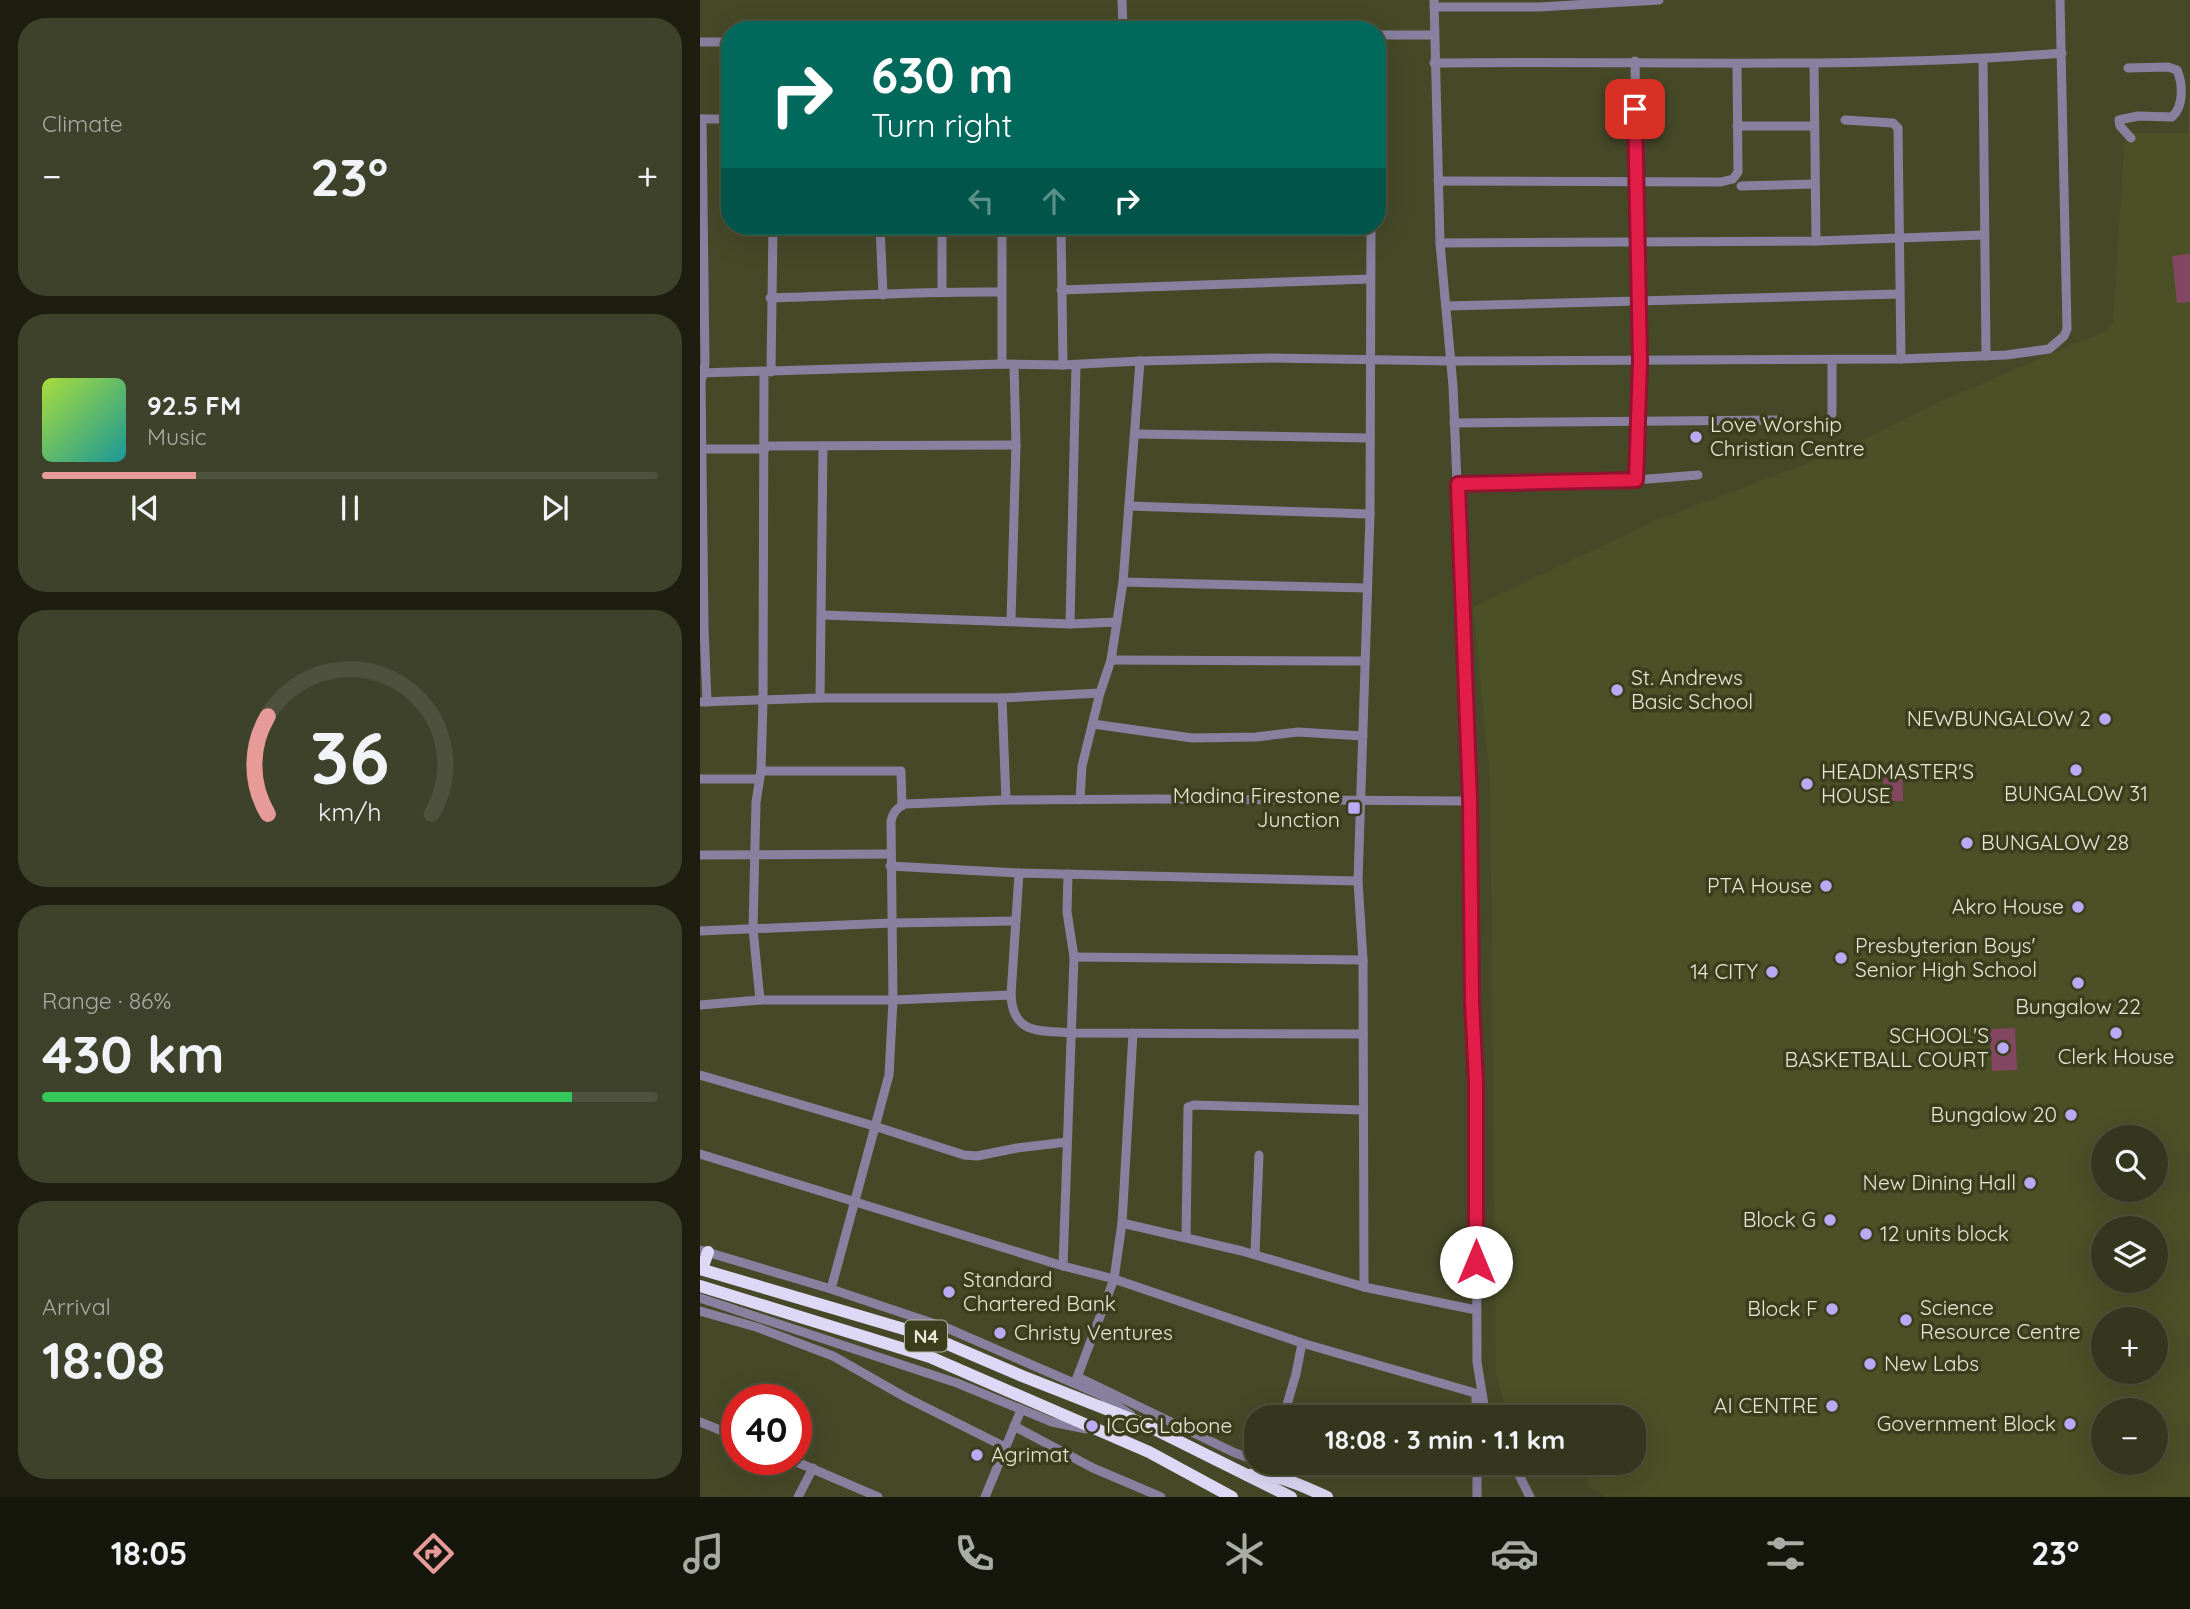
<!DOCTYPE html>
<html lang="en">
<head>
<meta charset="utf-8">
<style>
  :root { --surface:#34371e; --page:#3f422b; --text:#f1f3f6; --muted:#a9aca4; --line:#4e513c; --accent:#e69b98 }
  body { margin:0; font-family:Quicksand,sans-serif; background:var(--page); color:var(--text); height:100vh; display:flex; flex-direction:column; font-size:26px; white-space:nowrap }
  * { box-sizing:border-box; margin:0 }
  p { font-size:23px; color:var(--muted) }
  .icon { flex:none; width:38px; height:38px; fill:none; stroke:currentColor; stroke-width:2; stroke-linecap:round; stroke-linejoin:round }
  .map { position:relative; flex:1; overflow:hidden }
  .details { display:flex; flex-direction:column; gap:18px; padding:18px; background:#1d1e10; width:700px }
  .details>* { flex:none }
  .top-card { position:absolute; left:21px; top:21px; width:665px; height:214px; border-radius:28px; box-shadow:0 7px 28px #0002,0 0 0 2px var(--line); background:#00695c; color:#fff; overflow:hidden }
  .controls { position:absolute; left:1391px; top:1125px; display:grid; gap:14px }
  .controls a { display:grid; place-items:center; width:77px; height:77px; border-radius:50%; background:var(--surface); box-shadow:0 7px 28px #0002,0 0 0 2px var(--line); font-size:35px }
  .speed { position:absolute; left:21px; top:1384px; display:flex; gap:14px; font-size:35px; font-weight:700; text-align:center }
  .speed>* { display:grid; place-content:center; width:91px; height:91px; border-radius:50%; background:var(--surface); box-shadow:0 7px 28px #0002,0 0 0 2px var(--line); line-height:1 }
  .speed .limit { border:10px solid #d22; background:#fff; color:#111 }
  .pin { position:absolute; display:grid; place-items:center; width:60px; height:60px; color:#fff; margin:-30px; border-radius:14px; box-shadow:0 4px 10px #0006 }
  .me { position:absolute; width:77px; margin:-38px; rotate:0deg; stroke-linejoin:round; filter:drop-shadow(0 0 5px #0008) }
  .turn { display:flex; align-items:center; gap:24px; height:147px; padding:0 35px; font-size:32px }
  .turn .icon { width:91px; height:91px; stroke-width:2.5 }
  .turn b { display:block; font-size:49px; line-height:60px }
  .lanes { display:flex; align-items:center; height:66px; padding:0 35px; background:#0003; justify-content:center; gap:35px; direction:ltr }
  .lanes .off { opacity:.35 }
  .big { font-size:52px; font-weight:700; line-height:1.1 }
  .details .tile { flex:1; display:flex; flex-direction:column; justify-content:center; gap:10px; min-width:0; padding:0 24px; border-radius:28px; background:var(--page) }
  .details .dial { align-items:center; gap:0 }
  .dial svg { height:182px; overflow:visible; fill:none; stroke:var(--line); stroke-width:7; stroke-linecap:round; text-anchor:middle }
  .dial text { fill:var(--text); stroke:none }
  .song { display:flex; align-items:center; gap:21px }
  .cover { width:84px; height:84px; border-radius:10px; background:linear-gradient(135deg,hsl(80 70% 55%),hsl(180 70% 35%)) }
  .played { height:7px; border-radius:4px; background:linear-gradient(90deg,var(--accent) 25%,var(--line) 25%) }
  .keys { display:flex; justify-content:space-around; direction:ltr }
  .heat { display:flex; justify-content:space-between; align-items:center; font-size:38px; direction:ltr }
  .charge { height:10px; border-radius:5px; background:linear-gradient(90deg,#34c759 86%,var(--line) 0) }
  .trip { position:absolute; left:544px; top:1405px; width:402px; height:70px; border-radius:28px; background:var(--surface); box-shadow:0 7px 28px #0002,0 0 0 2px var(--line); font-weight:700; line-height:70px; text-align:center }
  .dock { display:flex; height:112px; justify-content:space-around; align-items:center; background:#15160c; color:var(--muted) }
  .dock .icon { width:49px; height:49px }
  .dock .selected { color:var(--accent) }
  .dock b { font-size:32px; color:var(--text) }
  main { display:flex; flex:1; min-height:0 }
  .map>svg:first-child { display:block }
</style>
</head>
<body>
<main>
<section class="details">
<div class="tile"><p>Climate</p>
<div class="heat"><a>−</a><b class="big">23°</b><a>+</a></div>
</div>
<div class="tile">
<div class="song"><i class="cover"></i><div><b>92.5 FM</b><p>Music</p></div></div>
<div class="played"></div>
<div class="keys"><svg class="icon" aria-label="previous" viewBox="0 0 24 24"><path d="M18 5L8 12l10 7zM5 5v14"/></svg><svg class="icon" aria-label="pause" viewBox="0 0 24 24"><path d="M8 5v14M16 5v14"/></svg><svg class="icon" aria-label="next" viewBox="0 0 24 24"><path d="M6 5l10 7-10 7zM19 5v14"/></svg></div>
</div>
<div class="tile dial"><svg viewBox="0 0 100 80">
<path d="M14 69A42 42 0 1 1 86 69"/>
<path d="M14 69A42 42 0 0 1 14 26" stroke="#e69b98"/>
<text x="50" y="56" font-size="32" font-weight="700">36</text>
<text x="50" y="72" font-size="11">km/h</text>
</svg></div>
<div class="tile"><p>Range · 86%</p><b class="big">430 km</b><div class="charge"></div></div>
<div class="tile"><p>Arrival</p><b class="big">18:08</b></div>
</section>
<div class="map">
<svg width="1490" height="1497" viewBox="0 0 1490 1497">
  <rect width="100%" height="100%" fill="#464928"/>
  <!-- built -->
  <path fill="#4c5027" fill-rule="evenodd" d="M1490,84V1497H905L887,1486L884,1463H934V1418L808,1417L796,1374L790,778L773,607L952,522L1139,451L1236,403L1407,330L1413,322L1425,133H1488ZM1404,1138H1456V1190H1404ZM1404,1228H1456V1281H1404ZM1404,1320H1456V1372H1404ZM1404,1410H1456V1463H1404Z"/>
  <!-- green -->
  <g fill="#844762">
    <polygon points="1490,254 1490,302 1477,303 1472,256"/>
    <polygon points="1183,766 1202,766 1203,801 1183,801"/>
    <polygon points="1315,1028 1317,1070 1292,1071 1290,1029"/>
  </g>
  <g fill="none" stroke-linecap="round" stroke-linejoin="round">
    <!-- minor -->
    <g stroke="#87819f" stroke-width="9">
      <polyline points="422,0 423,30"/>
      <polyline points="734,0 740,243 753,386 770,801 772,1002 776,1082 777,1362 784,1405 788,1418"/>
      <polyline points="734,7 839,7 959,0"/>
      <polyline points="677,35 734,35"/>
      <polyline points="0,42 30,42"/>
      <polyline points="1283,60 1286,356"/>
      <polyline points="935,61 940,361 936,480"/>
      <path d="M734,63C943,60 1153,70 1362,53"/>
      <polyline points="1114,64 1116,241"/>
      <path d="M1428,68L1468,67L1477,70C1483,84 1484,106 1472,117L1438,116L1419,120L1420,126L1431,138"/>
      <polyline points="0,119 30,119"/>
      <polyline points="2,119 5,364 1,382 4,627 7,702"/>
      <polyline points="1145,120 1193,123 1198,128 1201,359"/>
      <polyline points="1037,126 1114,126"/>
      <polyline points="677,139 681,35"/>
      <polyline points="738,181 1021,182 1033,179 1038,172 1037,64"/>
      <polyline points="1041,186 1115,184"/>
      <polyline points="180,226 183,295"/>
      <polyline points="242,226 242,291"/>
      <polyline points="361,226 363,365"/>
      <polyline points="740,243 1116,241 1284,235"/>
      <polyline points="361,290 669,279"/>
      <path d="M70,298C147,296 224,291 301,292"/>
      <polyline points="746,306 1199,294"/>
      <polyline points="1132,361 1132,414"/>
      <polyline points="302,364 302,226"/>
      <polyline points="71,372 73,226"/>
      <polyline points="0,373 302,364 363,365 440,361 570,358 751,361 1201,359 1306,355 1349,349 1364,336 1367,329 1360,0"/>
      <polyline points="754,423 1081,420"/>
      <polyline points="436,434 670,438"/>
      <polyline points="65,446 316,445"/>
      <polyline points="2,449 65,449"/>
      <polyline points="758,484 936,480 998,475"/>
      <polyline points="429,506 670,514"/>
      <polyline points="423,582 666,588"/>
      <polyline points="122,615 370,624 417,622"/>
      <polyline points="311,621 316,445 314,365"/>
      <polyline points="370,624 376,365"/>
      <polyline points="411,660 665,661"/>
      <polyline points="120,698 123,446"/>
      <polyline points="302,698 306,800"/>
      <polyline points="0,702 120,698 302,698 400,693"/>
      <polyline points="393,724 492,738 556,737 598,732 663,736"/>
      <polyline points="61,771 201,771 202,805"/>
      <polyline points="0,779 58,779"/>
      <polyline points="380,800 382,766 400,693 411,660 423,582 440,361"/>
      <polyline points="0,855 191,854"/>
      <polyline points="190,866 319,873"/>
      <polyline points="0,931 192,923 316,921"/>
      <polyline points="374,957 663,960"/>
      <polyline points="311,995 319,873 658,881"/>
      <polyline points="60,1000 53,929 56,802 61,771 63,701 64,373"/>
      <path d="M0,1005L60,1000H193L311,995C313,1035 339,1030 371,1033L663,1034"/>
      <polyline points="0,1075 174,1126 264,1155 277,1156 317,1148 367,1142"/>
      <polyline points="0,1154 363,1266 414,1279 602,1343 782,1395"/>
      <polyline points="422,1223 542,1251 664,1287 776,1310"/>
      <polyline points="486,1236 488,1107 494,1105 663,1110"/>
      <polyline points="0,1250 131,1289 247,1328 401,1395 431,1415"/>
      <polyline points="555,1254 559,1155"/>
      <polyline points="363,1266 374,957 367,912 368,874"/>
      <polyline points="664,1287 663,960 658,881 670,514 671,226"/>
      <path d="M131,1289L189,1075L193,1000L191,821C193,812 197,808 205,804L306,800L455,799L770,801"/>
      <polyline points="0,1298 257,1383 352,1422 386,1429"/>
      <polyline points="0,1311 56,1327 133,1356 205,1397 305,1447"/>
      <polyline points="378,1377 533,1452 546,1457 556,1456"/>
      <polyline points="375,1383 414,1279 422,1223 433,1033"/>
      <polyline points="776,1394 776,1418"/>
      <polyline points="583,1418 596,1374 602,1343"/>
      <polyline points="0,1422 37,1437"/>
      <polyline points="314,1426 393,1468 461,1497"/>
      <polyline points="92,1460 178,1497"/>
      <polyline points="777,1463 777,1497"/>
      <polyline points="813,1463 830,1497"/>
      <polyline points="98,1497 113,1468"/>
      <polyline points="285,1497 321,1410"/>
    </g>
    <!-- highway -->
    <g stroke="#ddd8f5" stroke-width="12">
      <polyline points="0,1269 231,1337 322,1376 444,1424 591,1497"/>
      <polyline points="2,1269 8,1252"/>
      <polyline points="0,1286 230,1357 449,1452 532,1497"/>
      <path d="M547,1475C577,1473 600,1485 627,1497"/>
    </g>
  </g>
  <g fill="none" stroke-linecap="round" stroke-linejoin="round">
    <defs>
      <polyline id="route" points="776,1262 776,1082 772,1002 770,801 758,484 936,480 940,361 935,109"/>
    </defs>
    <!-- route casing -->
    <use href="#route" stroke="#92132f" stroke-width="18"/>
    <!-- route -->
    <use href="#route" stroke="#e11d48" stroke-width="12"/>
  </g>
  <!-- markers -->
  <g fill="#baaaf6" stroke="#3b3e1d" stroke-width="2.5">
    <circle cx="996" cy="437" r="7"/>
    <circle cx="917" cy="690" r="7"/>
    <circle cx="1405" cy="719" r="7"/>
    <circle cx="1376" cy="770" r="7"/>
    <circle cx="1107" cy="784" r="7"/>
    <rect x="647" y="801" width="14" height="14" rx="3.5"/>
    <circle cx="1267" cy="843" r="7"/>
    <circle cx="1126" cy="886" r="7"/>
    <circle cx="1378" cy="907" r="7"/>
    <circle cx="1141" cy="958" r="7"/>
    <circle cx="1072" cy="972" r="7"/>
    <circle cx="1378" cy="983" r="7"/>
    <circle cx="1416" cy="1033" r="7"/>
    <circle cx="1303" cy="1048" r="7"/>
    <circle cx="1371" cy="1115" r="7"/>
    <circle cx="1330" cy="1183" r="7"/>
    <circle cx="1130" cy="1220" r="7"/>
    <circle cx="1166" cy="1234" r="7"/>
    <circle cx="249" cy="1292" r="7"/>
    <circle cx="1132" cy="1309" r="7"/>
    <circle cx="1206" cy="1320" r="7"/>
    <circle cx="300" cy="1333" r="7"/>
    <circle cx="1170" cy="1364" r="7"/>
    <circle cx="1132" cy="1406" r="7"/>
    <circle cx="1370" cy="1424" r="7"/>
    <circle cx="392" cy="1426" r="7"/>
    <circle cx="277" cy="1455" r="7"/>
  </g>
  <g text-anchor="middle" stroke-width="7" stroke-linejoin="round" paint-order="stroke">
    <!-- shield labels -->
    <rect fill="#3b3e1d" stroke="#b2b59e" stroke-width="2" x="205" y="1320.5" width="42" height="31" rx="5"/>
    <g font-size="19" font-weight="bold" fill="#e5e8d5">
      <text x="226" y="1343">N4</text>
    </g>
    <!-- poi labels -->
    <g font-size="21" fill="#e5e8d5" stroke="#3b3e1d" text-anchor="start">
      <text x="1010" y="432">Love Worship<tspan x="1010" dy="24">Christian Centre</tspan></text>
      <text x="931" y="685">St. Andrews<tspan x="931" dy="24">Basic School</tspan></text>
      <text x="1391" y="726" text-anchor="end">NEWBUNGALOW 2</text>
      <text x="1121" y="779">HEADMASTER'S<tspan x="1121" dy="24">HOUSE</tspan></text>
      <text x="1376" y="801" text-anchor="middle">BUNGALOW 31</text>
      <text x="640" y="803" text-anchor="end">Madina Firestone<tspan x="640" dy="24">Junction</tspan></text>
      <text x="1281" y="850">BUNGALOW 28</text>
      <text x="1112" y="893" text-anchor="end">PTA House</text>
      <text x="1364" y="914" text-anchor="end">Akro House</text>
      <text x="1155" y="953">Presbyterian Boys'<tspan x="1155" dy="24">Senior High School</tspan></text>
      <text x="1058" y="979" text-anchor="end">14 CITY</text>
      <text x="1378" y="1014" text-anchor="middle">Bungalow 22</text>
      <text x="1289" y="1043" text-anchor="end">SCHOOL'S<tspan x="1289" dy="24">BASKETBALL COURT</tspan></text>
      <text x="1416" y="1064" text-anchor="middle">Clerk House</text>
      <text x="1357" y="1122" text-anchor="end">Bungalow 20</text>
      <text x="1316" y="1190" text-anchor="end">New Dining Hall</text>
      <text x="1116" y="1227" text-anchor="end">Block G</text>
      <text x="1180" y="1241">12 units block</text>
      <text x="263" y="1287">Standard<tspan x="263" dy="24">Chartered Bank</tspan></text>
      <text x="1220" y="1315">Science<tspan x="1220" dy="24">Resource Centre</tspan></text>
      <text x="1118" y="1316" text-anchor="end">Block F</text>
      <text x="314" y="1340">Christy Ventures</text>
      <text x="1184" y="1371">New Labs</text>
      <text x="1118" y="1413" text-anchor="end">AI CENTRE</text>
      <text x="1356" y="1431" text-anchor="end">Government Block</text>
      <text x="406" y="1433">ICGC Labone</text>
      <text x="291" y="1462">Agrimat</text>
    </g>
  </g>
</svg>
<div class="controls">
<a><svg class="icon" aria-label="search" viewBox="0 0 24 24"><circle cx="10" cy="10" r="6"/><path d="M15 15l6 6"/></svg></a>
<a><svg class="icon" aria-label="layers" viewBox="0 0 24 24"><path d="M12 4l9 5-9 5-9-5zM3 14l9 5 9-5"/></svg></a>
<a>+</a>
<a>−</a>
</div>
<div class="speed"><div class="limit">40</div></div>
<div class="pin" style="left:935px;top:109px;background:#d93025"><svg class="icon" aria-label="arrive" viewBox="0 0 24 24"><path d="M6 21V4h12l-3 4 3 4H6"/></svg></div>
<svg class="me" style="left:776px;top:1262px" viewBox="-20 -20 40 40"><circle r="19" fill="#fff"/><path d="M0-13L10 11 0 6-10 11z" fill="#e11d48"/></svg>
<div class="trip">18:08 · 3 min · 1.1 km</div>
<div class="top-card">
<div class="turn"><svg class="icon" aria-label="right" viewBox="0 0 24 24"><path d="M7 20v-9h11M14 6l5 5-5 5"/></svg><div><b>630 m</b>Turn right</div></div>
<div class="lanes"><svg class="icon off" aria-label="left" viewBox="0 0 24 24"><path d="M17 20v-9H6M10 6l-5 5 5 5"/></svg><svg class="icon off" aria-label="ahead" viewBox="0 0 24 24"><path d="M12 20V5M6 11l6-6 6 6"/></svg><svg class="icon" aria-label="right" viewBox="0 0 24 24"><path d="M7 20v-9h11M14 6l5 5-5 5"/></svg></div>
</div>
</div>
</main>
<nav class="dock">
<b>18:05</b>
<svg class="icon selected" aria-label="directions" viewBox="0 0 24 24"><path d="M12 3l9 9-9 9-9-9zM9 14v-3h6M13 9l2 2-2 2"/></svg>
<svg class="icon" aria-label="music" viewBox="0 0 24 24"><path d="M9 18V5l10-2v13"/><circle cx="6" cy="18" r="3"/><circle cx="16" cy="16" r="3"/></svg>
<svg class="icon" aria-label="phone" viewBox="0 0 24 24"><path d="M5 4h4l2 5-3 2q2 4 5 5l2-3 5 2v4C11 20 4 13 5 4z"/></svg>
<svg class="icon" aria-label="climate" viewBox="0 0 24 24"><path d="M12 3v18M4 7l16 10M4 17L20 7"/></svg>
<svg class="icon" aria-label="car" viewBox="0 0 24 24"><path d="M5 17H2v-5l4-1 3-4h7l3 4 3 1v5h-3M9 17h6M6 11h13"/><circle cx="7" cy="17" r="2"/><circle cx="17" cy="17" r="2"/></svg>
<svg class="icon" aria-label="filters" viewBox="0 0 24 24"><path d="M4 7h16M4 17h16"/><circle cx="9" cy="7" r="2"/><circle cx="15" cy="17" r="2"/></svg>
<b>23°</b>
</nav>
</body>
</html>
